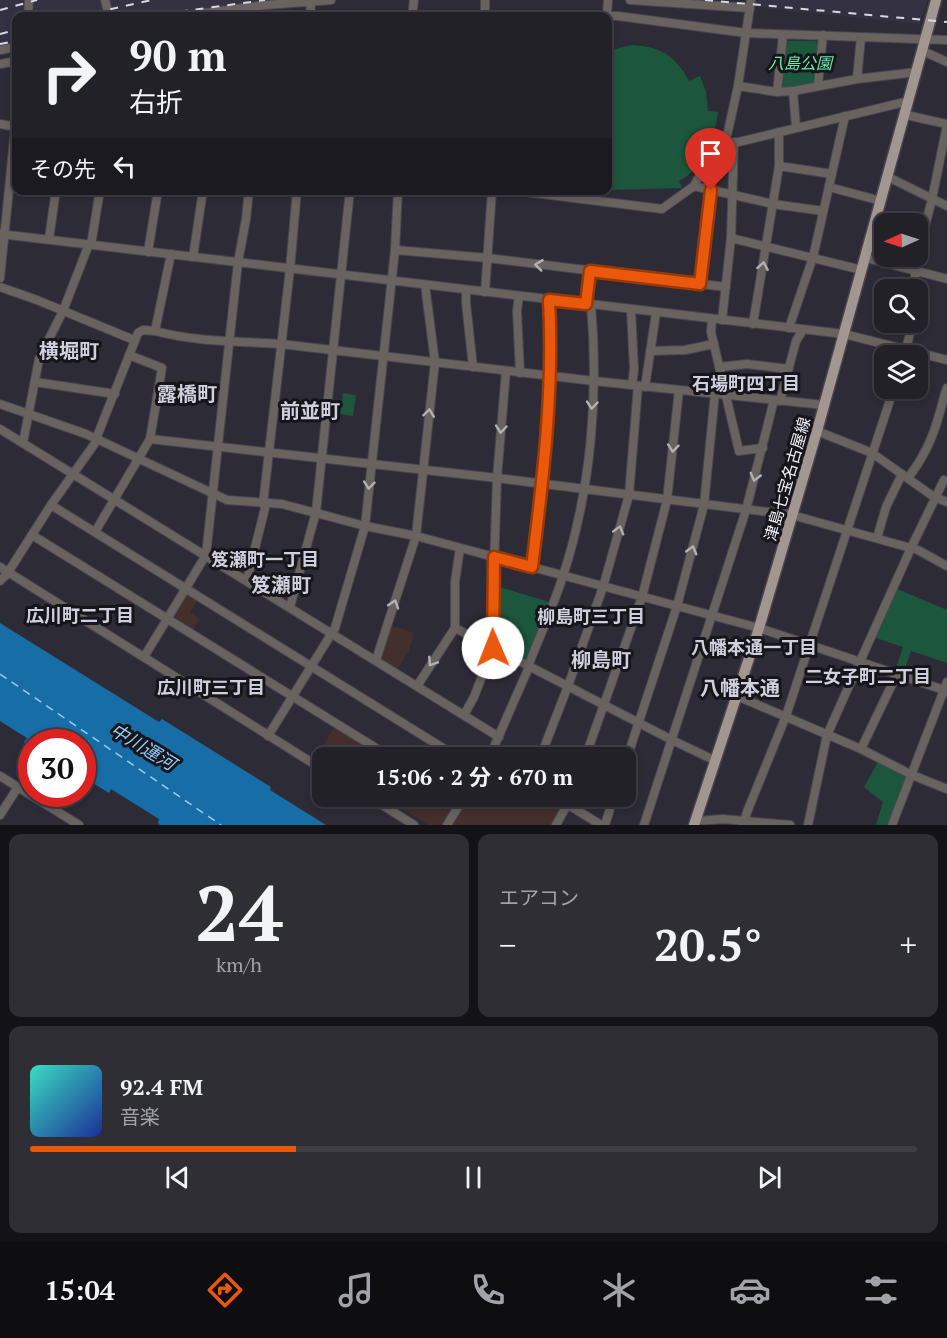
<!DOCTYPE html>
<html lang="ja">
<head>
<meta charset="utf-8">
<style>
  :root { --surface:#222128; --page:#2e2e34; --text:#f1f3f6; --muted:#a2a3a8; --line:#3f3e45; --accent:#ea580c }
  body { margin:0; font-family:"PT Serif","Noto Sans JP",serif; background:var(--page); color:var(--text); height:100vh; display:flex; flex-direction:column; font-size:22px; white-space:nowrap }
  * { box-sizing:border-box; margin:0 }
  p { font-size:20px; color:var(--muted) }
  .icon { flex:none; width:33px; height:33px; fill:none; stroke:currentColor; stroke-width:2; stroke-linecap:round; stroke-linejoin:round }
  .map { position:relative; height:825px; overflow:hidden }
  .side { display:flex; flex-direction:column; gap:9px; padding:9px; background:#131216; flex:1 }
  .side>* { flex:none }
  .guide { position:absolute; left:12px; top:12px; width:600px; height:183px; border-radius:12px; box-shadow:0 3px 9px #0003,0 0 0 2px var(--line); background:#222128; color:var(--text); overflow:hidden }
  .needle { width:39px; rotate:267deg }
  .controls { position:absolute; left:874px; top:213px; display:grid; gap:12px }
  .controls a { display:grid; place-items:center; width:54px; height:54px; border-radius:12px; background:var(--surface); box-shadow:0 3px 9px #0003,0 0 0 2px var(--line); font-size:30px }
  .speed { position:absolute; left:18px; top:729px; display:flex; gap:12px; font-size:30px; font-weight:700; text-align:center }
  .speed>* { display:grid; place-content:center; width:78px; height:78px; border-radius:50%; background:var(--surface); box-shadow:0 3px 9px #0003,0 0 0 2px var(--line); line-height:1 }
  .speed .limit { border:9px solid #d22; background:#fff; color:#111 }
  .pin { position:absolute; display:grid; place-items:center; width:51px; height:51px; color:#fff; margin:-62px -26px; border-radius:50% 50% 50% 0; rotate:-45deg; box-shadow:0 0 6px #0007 }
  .pin .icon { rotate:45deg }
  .me { position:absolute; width:66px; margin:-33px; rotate:359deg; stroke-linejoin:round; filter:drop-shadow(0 0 4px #0008) }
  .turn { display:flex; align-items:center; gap:21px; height:126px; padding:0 18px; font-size:27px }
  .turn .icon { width:78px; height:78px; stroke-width:2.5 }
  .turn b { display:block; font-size:42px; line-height:51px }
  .then { display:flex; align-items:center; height:57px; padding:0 18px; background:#0003; gap:12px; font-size:22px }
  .big { font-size:45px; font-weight:700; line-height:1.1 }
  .side .tile { flex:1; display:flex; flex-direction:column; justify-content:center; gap:9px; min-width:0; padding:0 21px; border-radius:12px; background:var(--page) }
  .side .dial { align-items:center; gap:0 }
  .dial b { font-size:78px; line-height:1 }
  .song { display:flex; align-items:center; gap:18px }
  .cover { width:72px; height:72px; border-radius:9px; background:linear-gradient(135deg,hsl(170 70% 55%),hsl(230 70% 35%)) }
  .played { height:6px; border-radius:3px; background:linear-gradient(90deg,var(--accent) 30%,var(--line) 30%) }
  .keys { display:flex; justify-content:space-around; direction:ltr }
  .heat { display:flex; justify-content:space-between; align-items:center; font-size:33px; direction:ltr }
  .side .tiles { flex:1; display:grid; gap:9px; grid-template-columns:1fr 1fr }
  .tile:last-child { grid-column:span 2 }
  .trip { position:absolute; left:312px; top:747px; width:324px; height:60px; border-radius:12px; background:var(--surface); box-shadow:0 3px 9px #0003,0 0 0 2px var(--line); font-weight:700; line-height:60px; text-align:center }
  .menu { display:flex; height:96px; justify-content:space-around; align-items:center; background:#0e0d10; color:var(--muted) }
  .menu .icon { width:42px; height:42px }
  .menu .current { color:var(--accent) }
  .menu b { font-size:27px; color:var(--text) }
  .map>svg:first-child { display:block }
</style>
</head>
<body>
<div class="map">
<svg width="947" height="825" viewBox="0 0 947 825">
  <rect width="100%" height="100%" fill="#2d2c36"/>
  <!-- industrial -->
  <g fill="#432f2c">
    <polygon points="187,593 198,599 190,612 200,619 193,630 173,616"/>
    <polygon points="390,625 414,633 409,651 397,670 380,659"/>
    <polygon points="335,726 385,757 322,759 317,756"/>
    <polygon points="383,797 448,797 456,804 443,825 429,825"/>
    <polygon points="469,797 548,797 564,807 555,825 451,825"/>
  </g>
  <!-- built -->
  <g fill="#343242">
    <polygon points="0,0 24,0 22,16 16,16 16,44 0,47"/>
    <polygon points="34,0 261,0 261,2 174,16 33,16"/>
    <polygon points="756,0 926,0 927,1 920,24 754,7"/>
  </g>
  <!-- green -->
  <g fill="#1c573d">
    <polygon points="788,41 815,41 818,45 815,81 812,85 782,89 781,86 786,43"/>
    <path d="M632,45C661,47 675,55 689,81L700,76L706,92L708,111L718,112C715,138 703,169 679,181L682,188L608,190V51Z"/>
    <polygon points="343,393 356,395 353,416 340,414"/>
    <polygon points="496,586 549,602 527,659 524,660 496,646"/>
    <polygon points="895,588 947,610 947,663 911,651 904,671 896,668 903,647 873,637"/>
    <polygon points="879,760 908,777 889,825 876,825 883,802 864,787"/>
  </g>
  <!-- water -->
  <polygon fill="#176da5" points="0,623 159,722 162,719 271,787 270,790 326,825 160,825 158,823 159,819 111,789 109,793 83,777 82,742 32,742 31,746 24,742 27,738 0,721"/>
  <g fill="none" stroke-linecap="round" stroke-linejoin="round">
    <!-- ferry -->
    <polyline stroke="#94ccfb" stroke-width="1.5" stroke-dasharray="8 6" stroke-linecap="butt" points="0,674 221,825"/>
    <defs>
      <g id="minor">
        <polyline points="105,0 109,16"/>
        <polyline points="485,0 485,16"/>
        <polyline points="630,0 750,8"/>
        <polyline points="607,15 608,0"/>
        <polyline points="28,16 29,0"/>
        <polyline points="183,16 266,5 331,0"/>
        <polyline points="310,16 311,2"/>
        <polyline points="412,16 414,0"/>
        <polyline points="541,16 618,16 746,33 947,40"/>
        <polyline points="0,50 16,47"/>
        <polyline points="923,51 947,62"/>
        <polyline points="0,64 16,61"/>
        <polyline points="857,79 861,37"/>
        <polyline points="818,85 823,35"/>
        <polyline points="738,86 777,92 793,91 857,79 917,72"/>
        <polyline points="793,91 796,127"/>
        <polyline points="777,92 783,35"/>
        <polyline points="906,115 947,124"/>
        <polyline points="0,124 16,127"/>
        <polyline points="725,145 738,86 751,0"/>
        <polyline points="779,166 832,174"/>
        <polyline points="888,177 947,206"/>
        <polyline points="694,186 773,204 823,211"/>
        <polyline points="829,187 881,201"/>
        <polyline points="510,190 662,209 694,186 714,148 909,101"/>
        <polyline points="0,234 844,334 947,360"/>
        <polyline points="731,238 862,270"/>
        <polyline points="49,239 56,190"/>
        <polyline points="91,245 100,190"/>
        <polyline points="395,250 488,258 726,287"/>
        <polyline points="148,252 158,190"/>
        <polyline points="918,254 932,199 947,125"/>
        <polyline points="193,257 203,190"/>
        <polyline points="866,258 947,279"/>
        <polyline points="0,278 16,120"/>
        <polyline points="700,284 711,190"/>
        <polyline points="0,287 37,300 134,340"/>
        <polyline points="466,290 466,303 473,367"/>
        <polyline points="915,290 915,265 917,256"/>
        <polyline points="485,292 492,190"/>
        <polyline points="519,296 517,311 520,373"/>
        <polyline points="586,304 590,271"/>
        <polyline points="631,310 634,369 632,385"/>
        <polyline points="712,319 711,332 739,451 763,448"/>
        <polyline points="722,320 731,238 734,142"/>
        <polyline points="753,324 779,166 779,132"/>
        <polyline points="789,328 813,257 845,116"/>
        <path d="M155,331C196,342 238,341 281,344L594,381L824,405"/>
        <polyline points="650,351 685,350 714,344"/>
        <polyline points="904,356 913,322"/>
        <polyline points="719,367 747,364 788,369"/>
        <polyline points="35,382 115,394"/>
        <polyline points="645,387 656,313"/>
        <polyline points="780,401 796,341 803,330"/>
        <polyline points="0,404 86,434 227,500 282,504 365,526 416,536 759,628 947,691"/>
        <polyline points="0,429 499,737"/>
        <polyline points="817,431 872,453 934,497 947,502"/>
        <polyline points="96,439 138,333 143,330 155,331 171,254"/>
        <polyline points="150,439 497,478 792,515 918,550 947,566"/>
        <polyline points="23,443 39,359 63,311 89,244"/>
        <path d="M908,478C922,460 933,438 939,415C942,406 943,398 947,388"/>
        <polyline points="263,504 290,269 297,190"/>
        <polyline points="51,505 459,758"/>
        <polyline points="95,532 150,439 162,368 129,355"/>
        <polyline points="32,535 392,758"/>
        <polyline points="877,538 886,507 902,474"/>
        <polyline points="0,567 322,769"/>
        <path d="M532,567C543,479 552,389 549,300"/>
        <polyline points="247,580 266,504"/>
        <polyline points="0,581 7,574 51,505 98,439"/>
        <polyline points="290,607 316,512 350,190"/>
        <polyline points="455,628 672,740 716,761"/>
        <polyline points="144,657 206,555 238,262 246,219 249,190"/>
        <polyline points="376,660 416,536 435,362 425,285"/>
        <path d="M528,666C540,636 553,607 563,576C591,490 599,395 591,305"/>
        <polyline points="417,686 455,628 455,582 460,548"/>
        <polyline points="737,696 861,749 912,775 947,789"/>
        <polyline points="464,715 474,697 493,648 493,597 497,478 506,371"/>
        <polyline points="268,736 335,628 365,526 395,250 398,190"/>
        <polyline points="861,749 897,674"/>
        <polyline points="489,758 529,667"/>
        <polyline points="540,758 568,686 603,587 629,495 638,386"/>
        <polyline points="585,758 642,597 667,500 679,390"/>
        <polyline points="626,761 677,606 704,505 715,393"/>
        <polyline points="0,776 79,825"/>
        <polyline points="368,796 414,825"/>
        <polyline points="554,796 601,825"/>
        <polyline points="0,815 18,787"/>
        <polyline points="696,821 723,819 790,825"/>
        <polyline points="447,825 465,796"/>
        <polyline points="556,825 572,796"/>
        <polyline points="605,825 614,796"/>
        <polyline points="644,825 746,510 774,400"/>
        <polyline points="743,825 747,812 786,716 894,388"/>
        <polyline points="808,825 827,735 911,548 944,480"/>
        <polyline points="892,825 947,682"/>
      </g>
      <polyline id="major" points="694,825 759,628 817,431 936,0"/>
    </defs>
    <!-- minor casing -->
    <use href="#minor" stroke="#484751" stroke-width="10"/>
    <!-- major casing -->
    <use href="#major" stroke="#484751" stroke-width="13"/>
    <!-- minor -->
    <use href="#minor" stroke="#68635f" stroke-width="8"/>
    <!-- major -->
    <use href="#major" stroke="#a19790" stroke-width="10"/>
    <!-- rail -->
    <g stroke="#d8d8de" stroke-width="2" stroke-dasharray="8 8" stroke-linecap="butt">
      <polyline points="705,0 947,22"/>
      <polyline points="0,10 37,0"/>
      <polyline points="61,16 87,11"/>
      <polyline points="79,16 152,0"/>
      <polyline points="124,16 157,11"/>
      <polyline points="148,16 265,0"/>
      <polyline points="0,34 16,30"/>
      <polyline points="0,44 16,41"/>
    </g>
  </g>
  <!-- one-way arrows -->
  <defs><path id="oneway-chevron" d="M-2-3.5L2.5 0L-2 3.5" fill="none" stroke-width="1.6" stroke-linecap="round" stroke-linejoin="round" transform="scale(1.5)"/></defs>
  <g stroke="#b3b1b2">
    <use href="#oneway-chevron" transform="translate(539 265) rotate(-173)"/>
    <use href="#oneway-chevron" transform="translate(763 266) rotate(-80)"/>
    <use href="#oneway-chevron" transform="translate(592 405) rotate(95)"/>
    <use href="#oneway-chevron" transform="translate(429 413) rotate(-83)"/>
    <use href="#oneway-chevron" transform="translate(501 429) rotate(95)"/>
    <use href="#oneway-chevron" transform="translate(673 448) rotate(96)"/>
    <use href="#oneway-chevron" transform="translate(755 477) rotate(105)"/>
    <use href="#oneway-chevron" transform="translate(369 485) rotate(96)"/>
    <use href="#oneway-chevron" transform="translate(619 530) rotate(-74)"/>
    <use href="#oneway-chevron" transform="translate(692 550) rotate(-75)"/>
    <use href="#oneway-chevron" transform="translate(394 604) rotate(-72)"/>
    <use href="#oneway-chevron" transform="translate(432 662) rotate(123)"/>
  </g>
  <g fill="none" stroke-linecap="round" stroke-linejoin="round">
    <defs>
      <path id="route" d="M493,648L494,557L532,567C543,479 554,389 549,300L586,304L590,271L700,284L711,190"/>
    </defs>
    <!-- route casing -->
    <use href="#route" stroke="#983908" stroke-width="15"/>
    <!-- route -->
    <use href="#route" stroke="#ea580c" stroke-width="10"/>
  </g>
  <g text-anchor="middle" stroke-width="6" stroke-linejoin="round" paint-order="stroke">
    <!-- park labels -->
    <g font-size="16" font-style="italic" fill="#66ecae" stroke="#15151a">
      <text x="800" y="69">八島公園</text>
    </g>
    <!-- street labels -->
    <g font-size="16" fill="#f0f0f6" stroke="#15151a">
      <text transform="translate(787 479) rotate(-74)" y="6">津島七宝名古屋線</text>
    </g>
    <!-- neighbourhood labels -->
    <g font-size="18" font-weight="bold" fill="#d0cfdd" stroke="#15151a">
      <text x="746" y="390">石場町四丁目</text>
      <text x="265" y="566">笈瀬町一丁目</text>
      <text x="80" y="622">広川町二丁目</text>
      <text x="591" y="623">柳島町三丁目</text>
      <text x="754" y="654">八幡本通一丁目</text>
      <text x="868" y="683">二女子町二丁目</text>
      <text x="211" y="694">広川町三丁目</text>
    </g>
    <!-- water labels -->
    <g font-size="18" font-style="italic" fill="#94ccfb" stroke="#15151a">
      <text transform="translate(143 747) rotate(31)" y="6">中川運河</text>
    </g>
    <!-- quarter labels -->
    <g font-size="20" font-weight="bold" fill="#d0cfdd" stroke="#15151a">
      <text x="69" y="358">横堀町</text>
      <text x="187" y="401">露橋町</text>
      <text x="310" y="418">前並町</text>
      <text x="281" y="592">笈瀬町</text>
      <text x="601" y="667">柳島町</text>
      <text x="740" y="695">八幡本通</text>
    </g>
  </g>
</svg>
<div class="controls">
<a><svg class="needle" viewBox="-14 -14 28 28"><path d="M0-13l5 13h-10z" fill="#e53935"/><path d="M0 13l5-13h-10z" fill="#a2a3a8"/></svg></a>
<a><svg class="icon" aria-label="search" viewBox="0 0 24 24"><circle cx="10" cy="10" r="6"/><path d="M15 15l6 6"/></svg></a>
<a><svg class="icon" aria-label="layers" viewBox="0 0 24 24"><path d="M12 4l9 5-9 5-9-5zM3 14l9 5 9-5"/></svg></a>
</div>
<div class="speed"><div class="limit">30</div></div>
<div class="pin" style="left:711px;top:190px;background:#d93025"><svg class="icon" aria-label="arrive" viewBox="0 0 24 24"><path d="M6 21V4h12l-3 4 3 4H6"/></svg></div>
<svg class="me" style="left:493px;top:648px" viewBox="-20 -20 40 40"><circle r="19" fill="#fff"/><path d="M0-13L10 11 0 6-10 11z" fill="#ea580c"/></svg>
<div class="trip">15:06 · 2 分 · 670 m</div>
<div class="guide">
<div class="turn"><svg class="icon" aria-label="right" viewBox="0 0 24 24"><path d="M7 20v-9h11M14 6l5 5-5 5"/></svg><div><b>90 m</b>右折</div></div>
<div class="then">その先<svg class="icon" aria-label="left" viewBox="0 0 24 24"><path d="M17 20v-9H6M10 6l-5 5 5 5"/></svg></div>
</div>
</div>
<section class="side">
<div class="tiles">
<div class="tile dial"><b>24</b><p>km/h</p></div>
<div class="tile"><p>エアコン</p>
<div class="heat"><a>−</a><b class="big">20.5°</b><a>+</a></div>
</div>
<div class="tile">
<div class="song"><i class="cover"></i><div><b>92.4 FM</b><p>音楽</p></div></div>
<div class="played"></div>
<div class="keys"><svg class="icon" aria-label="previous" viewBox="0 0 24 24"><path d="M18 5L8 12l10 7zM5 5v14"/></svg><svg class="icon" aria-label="pause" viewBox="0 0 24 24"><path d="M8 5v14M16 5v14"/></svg><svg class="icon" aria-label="next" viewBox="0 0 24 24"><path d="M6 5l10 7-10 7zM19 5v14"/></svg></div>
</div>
</div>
</section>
<nav class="menu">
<b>15:04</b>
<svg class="icon current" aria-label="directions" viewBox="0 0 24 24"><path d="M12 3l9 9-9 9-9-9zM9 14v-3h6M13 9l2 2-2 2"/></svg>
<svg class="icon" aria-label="music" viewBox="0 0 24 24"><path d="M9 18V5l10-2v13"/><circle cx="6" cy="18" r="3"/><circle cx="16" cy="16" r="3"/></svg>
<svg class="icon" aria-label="phone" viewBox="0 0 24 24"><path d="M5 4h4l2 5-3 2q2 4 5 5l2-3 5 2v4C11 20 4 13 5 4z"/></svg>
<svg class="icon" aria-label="climate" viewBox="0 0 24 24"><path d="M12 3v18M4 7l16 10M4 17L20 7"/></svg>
<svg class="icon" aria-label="car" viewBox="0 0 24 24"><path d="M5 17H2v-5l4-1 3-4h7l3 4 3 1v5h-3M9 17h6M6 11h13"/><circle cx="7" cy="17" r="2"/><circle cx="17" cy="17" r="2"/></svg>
<svg class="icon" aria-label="filters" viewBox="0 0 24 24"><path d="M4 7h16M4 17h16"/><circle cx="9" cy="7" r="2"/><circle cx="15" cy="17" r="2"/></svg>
</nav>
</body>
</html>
